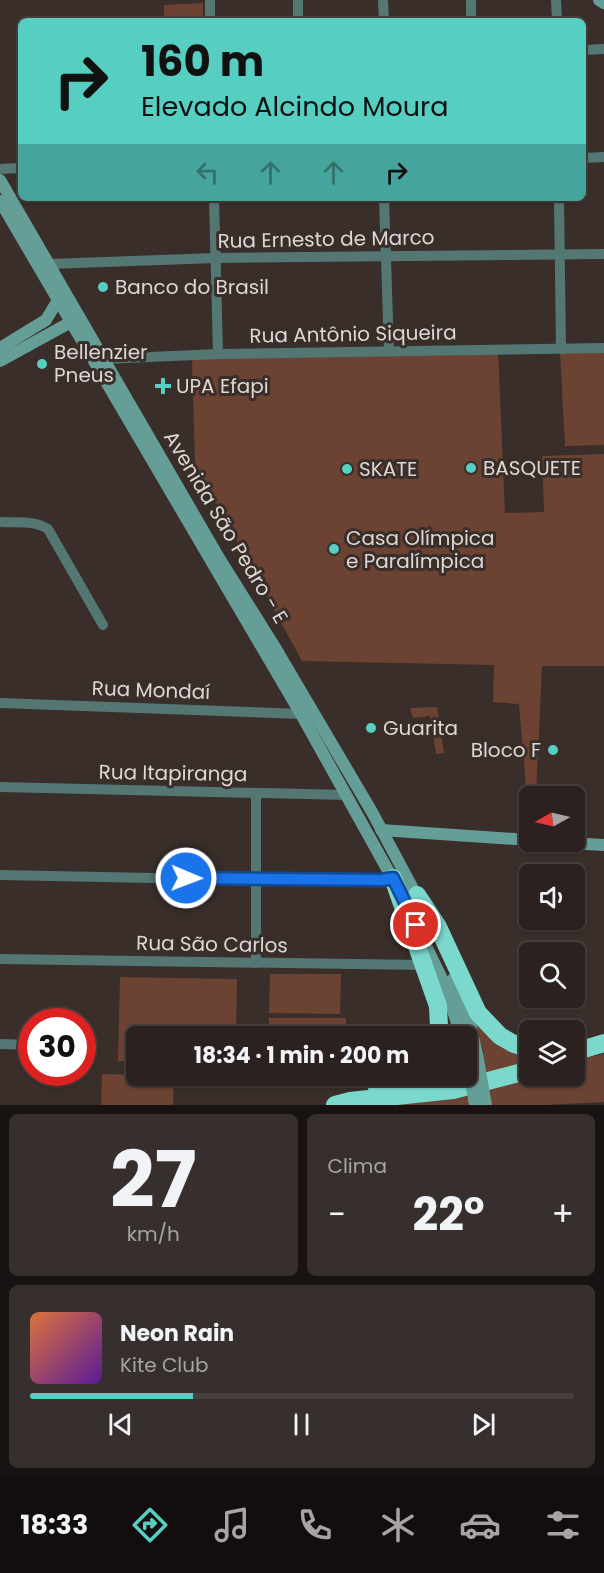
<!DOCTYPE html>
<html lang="pt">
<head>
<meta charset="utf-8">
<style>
  :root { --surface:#2b2220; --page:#372f2d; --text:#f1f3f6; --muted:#a6a4a5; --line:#473f3e; --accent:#57cec2 }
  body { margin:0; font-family:Poppins,sans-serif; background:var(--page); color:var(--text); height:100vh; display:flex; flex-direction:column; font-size:22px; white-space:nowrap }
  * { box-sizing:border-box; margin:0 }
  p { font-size:20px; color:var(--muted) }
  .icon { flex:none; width:33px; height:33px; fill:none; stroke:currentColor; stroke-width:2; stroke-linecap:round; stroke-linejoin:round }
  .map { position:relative; height:1105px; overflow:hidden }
  .sheet { display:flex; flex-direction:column; gap:9px; padding:9px; background:#181312; flex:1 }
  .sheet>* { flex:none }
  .hud { position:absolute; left:18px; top:18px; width:568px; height:183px; border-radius:9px; box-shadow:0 2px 4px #0004,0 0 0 2px var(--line); background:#57cec2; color:#111; overflow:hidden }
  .needle { width:39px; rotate:262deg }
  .fabs { position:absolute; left:519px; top:786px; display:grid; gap:12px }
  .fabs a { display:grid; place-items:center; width:66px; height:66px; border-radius:9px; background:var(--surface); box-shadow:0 2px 4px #0004,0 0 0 2px var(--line); font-size:30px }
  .speed { position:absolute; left:18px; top:1008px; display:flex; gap:12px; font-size:30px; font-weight:700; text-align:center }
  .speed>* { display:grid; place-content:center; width:78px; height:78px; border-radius:50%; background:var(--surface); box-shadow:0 2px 4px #0004,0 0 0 2px var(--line); line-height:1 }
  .speed .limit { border:9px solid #d22; background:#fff; color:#111 }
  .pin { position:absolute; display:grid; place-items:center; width:51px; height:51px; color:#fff; margin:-26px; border:3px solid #fff; border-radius:50%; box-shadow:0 2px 6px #0007 }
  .me { position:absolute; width:66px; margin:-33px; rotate:91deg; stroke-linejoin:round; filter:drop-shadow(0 0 4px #0008) }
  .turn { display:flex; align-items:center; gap:21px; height:126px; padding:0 24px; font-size:27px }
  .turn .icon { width:78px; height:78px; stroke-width:2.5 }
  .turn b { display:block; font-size:42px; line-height:51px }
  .lanes { display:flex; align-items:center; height:57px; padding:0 24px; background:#0003; justify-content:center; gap:30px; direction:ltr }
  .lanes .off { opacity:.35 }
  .big { font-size:45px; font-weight:700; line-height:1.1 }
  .sheet .card { flex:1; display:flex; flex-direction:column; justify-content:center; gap:9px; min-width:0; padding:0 21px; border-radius:9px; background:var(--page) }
  .sheet .dial { align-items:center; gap:0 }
  .dial b { font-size:78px; line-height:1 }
  .song { display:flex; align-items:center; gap:18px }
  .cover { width:72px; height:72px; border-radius:9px; background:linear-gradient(135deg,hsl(20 70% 55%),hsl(270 70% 35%)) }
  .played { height:6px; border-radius:3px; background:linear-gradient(90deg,var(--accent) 30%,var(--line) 30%) }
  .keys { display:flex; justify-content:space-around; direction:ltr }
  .heat { display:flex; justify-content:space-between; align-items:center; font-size:33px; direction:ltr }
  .sheet .tiles { flex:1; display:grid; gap:9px; grid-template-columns:1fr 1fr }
  .card:last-child { grid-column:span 2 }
  .trip { position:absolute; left:126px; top:1026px; width:351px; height:60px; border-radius:9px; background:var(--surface); box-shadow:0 2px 4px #0004,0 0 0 2px var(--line); font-weight:700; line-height:60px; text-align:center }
  .tabs { display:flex; height:96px; justify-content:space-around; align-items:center; background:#110e0d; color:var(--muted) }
  .tabs .icon { width:42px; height:42px }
  .tabs .selected { color:var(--accent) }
  .tabs b { font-size:27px; color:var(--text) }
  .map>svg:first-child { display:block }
</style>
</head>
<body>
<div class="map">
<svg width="604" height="1105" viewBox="0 0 604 1105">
  <rect width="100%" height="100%" fill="#392e2a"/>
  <!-- green -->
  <g fill="#6c4332">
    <polygon points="203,3 203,21 164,21 164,5"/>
    <polygon points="498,351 505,513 544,512 542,456 604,454 604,666 542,666 536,796 530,796 529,821 519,704 493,702 494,665 302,661 195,465 192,357"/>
    <polygon points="560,351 604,351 604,445 565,446"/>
    <polygon points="437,707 444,753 436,754 430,716 413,718 410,708"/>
    <polygon points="270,974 341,974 340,1014 269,1013"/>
    <polygon points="120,977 237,979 236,1036 136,1036 136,1061 118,1061"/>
    <polygon points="473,1015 529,1054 529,1064 491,1075 393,1093 418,1076 466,1076 467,1056 484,1053"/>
    <rect x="269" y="1018" width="77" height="18"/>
    <polygon points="604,1054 604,1102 545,1105 397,1105 531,1076 574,1076 575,1060"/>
    <polygon points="102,1074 174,1076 173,1105 101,1105"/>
  </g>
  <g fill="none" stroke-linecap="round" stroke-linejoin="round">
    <!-- street -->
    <g stroke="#547773" stroke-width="10">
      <polyline points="210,0 210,21"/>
      <polyline points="298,0 298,21"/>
      <polyline points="383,0 384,21"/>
      <polyline points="556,0 557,21"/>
      <polyline points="471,21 471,0"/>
      <polyline points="584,50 604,49"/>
      <polyline points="584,158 604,157"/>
      <polyline points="0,169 21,168"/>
      <polyline points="214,198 218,354"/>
      <polyline points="384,198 389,351"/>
      <polyline points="559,198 561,349"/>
      <polyline points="49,264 216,258 604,254"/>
      <polyline points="104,359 218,354 604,348"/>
      <path d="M0,522C15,523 35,520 48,529L103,625"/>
      <polyline points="0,703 301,714"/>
      <polyline points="0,787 346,795"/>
      <polyline points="256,793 256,963"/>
      <polyline points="0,875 256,880 382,880 393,878"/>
      <polyline points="0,959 423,965"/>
      <polyline points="0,1044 32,1045"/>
      <polyline points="82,1046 88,1046"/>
    </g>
    <!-- secondary -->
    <g stroke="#659e97" stroke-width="12">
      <polyline points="599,0 604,3"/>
      <polyline points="0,180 219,558 276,649 372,812 419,900"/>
      <polyline points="0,201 301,714 395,883"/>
      <polyline points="0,348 46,320 58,300"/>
      <polyline points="0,361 71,322"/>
      <polyline points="381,830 530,840"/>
      <polyline points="552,842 604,845"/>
      <polyline points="421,936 445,985 461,1036"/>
      <polyline points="453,979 471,1027 477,1054"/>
    </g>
    <!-- highway -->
    <g stroke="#7bd8cd" stroke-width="18">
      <polyline points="393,878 438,1006 439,1027 436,1036"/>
      <polyline points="417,895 438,927 478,1013 500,1036 514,1044 530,1049"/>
      <polyline points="574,1052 604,1043"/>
      <polyline points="376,1093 390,1089 412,1076"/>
      <polyline points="335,1105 350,1101 453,1090 530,1070"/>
    </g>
    <!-- secondary-bridge -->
    <g stroke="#659e97" stroke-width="12">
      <polyline points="477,1054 486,1105"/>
      <polyline points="467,1056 475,1105"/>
    </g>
  </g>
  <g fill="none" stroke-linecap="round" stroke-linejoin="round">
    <defs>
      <polyline id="route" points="186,878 382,880 393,878 416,925"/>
    </defs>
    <!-- route casing -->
    <use href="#route" stroke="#114b97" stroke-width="15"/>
    <!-- route -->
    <use href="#route" stroke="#1a73e8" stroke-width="10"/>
  </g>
  <!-- markers -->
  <g fill="#57cec2" stroke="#392e2a" stroke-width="2">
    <circle cx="103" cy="287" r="6"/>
    <circle cx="42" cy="364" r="6"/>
    <path d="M160 377h6v6h6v6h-6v6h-6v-6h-6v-6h6z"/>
    <circle cx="471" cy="468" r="6"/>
    <circle cx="347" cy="469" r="6"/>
    <circle cx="334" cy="549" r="6"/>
    <circle cx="371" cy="728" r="6"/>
    <circle cx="553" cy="750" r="6"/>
  </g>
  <g text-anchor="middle" stroke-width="6" stroke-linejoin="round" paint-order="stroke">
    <!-- street labels -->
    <g font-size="20" fill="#ded7d4" stroke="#392e2a">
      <text transform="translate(326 239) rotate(-1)" y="7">Rua Ernesto de Marco</text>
      <text transform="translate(353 334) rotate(-1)" y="7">Rua Antônio Siqueira</text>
      <text transform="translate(226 527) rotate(59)" y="7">Avenida São Pedro - E</text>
      <text transform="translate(151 690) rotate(2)" y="7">Rua Mondaí</text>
      <text transform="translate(173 773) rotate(1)" y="7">Rua Itapiranga</text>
      <text transform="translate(212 944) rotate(1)" y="7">Rua São Carlos</text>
    </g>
    <!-- poi labels -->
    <g font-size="20" fill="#ded7d4" stroke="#392e2a" text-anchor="start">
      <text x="115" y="294">Banco do Brasil</text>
      <text x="54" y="359">Bellenzier<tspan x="54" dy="23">Pneus</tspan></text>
      <text x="176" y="393">UPA Efapi</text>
      <text x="483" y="475">BASQUETE</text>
      <text x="359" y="476">SKATE</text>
      <text x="346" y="545">Casa Olímpica<tspan x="346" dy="23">e Paralímpica</tspan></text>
      <text x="383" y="735">Guarita</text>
      <text x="541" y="757" text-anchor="end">Bloco F</text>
    </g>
  </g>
</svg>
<div class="fabs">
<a><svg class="needle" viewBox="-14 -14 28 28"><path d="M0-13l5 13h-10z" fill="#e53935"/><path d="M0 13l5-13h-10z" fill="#a6a4a5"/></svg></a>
<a><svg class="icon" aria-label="sound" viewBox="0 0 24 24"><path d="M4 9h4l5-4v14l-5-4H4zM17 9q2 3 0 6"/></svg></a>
<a><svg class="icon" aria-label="search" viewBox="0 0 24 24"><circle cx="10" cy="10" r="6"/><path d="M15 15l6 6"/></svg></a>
<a><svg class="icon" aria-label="layers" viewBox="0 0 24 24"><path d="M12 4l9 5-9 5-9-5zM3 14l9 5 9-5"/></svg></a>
</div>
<div class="speed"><div class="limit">30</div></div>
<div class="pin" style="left:416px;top:925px;background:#d93025"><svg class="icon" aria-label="arrive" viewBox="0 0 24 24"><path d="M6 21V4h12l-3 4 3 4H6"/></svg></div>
<svg class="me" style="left:186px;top:878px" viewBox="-20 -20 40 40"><circle r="17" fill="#1a73e8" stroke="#fff" stroke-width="3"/><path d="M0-11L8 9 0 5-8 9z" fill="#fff"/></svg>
<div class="trip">18:34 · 1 min · 200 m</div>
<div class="hud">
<div class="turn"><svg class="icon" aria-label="right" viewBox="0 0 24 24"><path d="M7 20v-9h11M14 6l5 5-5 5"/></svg><div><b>160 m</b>Elevado Alcindo Moura</div></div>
<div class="lanes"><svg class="icon off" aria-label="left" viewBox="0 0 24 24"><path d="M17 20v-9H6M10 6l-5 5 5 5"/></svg><svg class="icon off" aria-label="ahead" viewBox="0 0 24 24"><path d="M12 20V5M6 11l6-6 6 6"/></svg><svg class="icon off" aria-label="ahead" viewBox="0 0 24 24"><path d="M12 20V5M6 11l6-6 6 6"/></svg><svg class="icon" aria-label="right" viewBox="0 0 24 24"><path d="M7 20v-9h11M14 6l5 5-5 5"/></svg></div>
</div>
</div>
<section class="sheet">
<div class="tiles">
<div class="card dial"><b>27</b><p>km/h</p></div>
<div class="card"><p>Clima</p>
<div class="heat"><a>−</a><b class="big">22°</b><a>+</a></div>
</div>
<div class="card">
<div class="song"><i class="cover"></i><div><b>Neon Rain</b><p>Kite Club</p></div></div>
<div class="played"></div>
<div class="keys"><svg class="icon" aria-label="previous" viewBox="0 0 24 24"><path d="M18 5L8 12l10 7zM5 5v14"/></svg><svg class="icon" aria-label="pause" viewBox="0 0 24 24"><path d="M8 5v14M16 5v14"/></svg><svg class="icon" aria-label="next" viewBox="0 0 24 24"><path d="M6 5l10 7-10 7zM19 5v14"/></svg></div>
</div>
</div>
</section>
<nav class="tabs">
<b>18:33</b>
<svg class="icon selected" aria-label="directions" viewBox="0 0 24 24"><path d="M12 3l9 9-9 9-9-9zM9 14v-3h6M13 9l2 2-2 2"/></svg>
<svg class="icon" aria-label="music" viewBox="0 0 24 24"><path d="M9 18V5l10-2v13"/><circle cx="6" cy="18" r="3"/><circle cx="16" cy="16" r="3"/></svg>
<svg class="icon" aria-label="phone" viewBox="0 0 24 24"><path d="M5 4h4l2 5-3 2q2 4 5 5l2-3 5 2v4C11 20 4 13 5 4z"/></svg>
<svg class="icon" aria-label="climate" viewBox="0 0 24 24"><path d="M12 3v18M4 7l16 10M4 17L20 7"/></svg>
<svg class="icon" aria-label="car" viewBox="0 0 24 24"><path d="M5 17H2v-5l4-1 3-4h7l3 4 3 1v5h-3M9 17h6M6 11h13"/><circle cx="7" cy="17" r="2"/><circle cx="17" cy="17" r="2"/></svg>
<svg class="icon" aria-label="filters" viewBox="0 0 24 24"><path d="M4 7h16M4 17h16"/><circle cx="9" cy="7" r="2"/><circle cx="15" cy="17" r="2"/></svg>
</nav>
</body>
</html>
